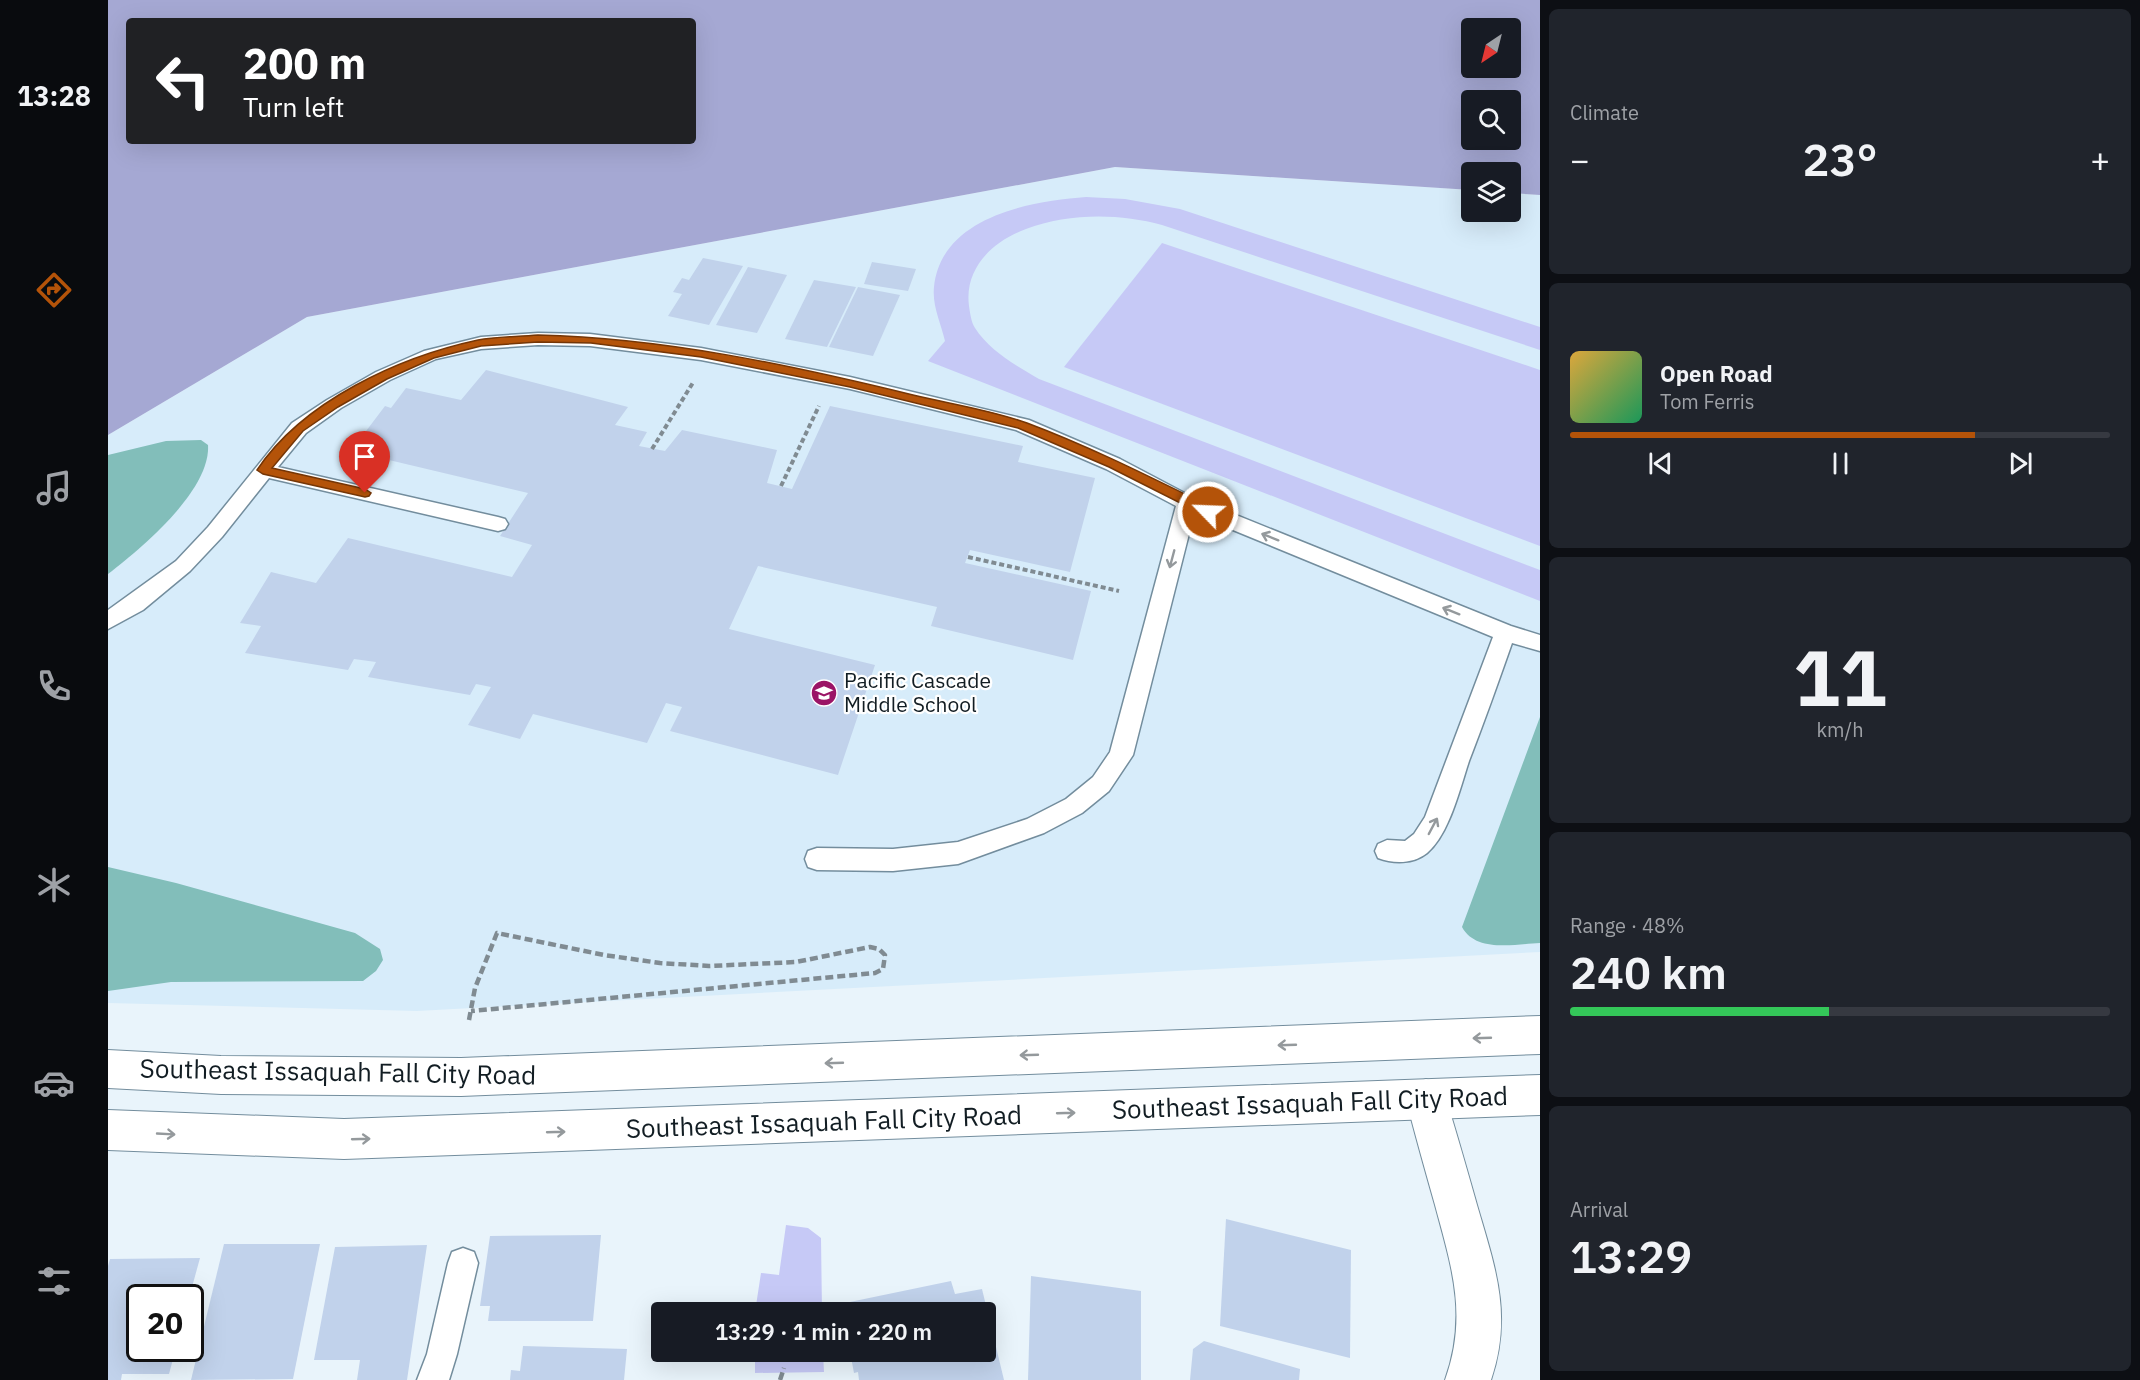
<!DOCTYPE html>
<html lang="en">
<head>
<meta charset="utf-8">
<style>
  :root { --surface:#171b24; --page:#20242c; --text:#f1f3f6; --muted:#9ea1a6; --line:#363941; --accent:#b45309 }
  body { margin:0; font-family:"IBM Plex Sans",sans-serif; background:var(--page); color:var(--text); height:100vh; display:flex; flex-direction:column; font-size:22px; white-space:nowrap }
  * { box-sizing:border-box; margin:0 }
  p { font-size:20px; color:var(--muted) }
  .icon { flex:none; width:33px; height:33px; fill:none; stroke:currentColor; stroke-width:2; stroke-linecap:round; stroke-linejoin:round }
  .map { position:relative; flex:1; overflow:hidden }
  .details { display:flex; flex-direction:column; gap:9px; padding:9px; background:#0d0f14; width:600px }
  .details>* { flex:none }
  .guide { position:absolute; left:18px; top:18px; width:570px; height:126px; border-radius:6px; box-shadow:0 6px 24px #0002; background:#202124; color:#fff; overflow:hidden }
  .needle { width:39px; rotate:215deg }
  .buttons { position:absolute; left:1353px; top:18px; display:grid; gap:12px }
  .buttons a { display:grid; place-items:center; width:60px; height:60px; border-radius:6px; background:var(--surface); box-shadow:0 6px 24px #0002; font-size:30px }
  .speed { position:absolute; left:18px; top:1284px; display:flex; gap:12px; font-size:30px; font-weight:700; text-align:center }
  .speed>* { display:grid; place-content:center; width:78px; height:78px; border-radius:50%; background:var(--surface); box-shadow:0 6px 24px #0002; line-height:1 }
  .speed .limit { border:3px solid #111; border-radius:9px; background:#fff; color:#111 }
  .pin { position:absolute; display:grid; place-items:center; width:51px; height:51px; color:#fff; margin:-62px -26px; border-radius:50% 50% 50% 0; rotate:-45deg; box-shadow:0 0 6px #0007 }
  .pin .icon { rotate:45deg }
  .me { position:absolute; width:66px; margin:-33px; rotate:294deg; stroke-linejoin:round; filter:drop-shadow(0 0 4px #0008) }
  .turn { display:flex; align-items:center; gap:21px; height:126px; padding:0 18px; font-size:27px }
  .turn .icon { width:78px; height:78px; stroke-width:2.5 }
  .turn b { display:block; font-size:42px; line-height:51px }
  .big { font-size:45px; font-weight:600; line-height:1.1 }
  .details .card { flex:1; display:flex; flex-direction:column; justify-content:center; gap:9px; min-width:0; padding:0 21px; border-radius:9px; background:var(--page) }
  .details .dial { align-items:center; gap:0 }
  .dial b { font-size:78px; line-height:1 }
  .song { display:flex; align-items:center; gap:18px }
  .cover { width:72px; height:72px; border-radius:9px; background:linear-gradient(135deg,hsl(40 70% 55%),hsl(150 70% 35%)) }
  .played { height:6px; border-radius:3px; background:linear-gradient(90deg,var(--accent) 75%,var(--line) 75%) }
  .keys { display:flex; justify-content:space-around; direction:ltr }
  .heat { display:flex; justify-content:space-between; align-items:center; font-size:33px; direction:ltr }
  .charge { height:9px; border-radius:4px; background:linear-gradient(90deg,#34c759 48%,var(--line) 0) }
  .trip { position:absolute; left:543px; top:1302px; width:345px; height:60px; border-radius:6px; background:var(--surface); box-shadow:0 6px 24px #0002; font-weight:600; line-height:60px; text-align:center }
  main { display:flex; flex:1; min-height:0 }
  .dock { display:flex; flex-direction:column; width:108px; justify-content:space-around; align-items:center; background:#090b0e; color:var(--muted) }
  .dock .icon { width:42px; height:42px }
  .dock .on { color:var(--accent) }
  .dock b { font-size:27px; color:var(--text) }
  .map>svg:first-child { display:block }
</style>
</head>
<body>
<main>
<nav class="dock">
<b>13:28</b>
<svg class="icon on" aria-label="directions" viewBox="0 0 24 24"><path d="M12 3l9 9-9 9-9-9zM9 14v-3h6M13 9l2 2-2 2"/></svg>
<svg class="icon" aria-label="music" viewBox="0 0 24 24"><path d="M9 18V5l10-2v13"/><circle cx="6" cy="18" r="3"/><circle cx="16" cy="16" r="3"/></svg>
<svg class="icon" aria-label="phone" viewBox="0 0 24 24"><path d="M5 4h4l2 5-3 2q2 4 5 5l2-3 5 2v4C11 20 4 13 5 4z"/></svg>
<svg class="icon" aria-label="climate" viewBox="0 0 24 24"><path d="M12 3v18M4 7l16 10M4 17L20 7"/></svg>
<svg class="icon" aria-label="car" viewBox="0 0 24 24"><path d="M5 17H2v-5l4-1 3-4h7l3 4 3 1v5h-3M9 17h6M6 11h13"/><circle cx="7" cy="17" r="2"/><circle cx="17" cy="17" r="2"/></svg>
<svg class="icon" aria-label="filters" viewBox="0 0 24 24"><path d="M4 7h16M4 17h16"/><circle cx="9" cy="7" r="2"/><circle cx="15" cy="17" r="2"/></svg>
</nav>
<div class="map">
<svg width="1432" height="1380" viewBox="0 0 1432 1380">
  <rect width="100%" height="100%" fill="#e9f4fb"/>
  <!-- built -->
  <polygon fill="#d7ecfa" points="1007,167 1363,190 1364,212 1402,212 1403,193 1432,195 1432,952 309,1011 0,1003 0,435 199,317"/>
  <!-- green -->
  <g fill="#c6c9f6">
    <path d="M978,197L1017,199L1072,209L1432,327V350L1054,225C1011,213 960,213 918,229C885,241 856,268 861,306C862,312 863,322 867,328C881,350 908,366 931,379L1432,570V601L820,361L837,341C833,323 824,306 826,287C833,217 922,201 978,197Z"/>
    <polygon points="1054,243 1432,370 1432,546 956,367"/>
    <polygon points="678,1225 700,1228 713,1238 714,1312 647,1312 653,1273 671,1275"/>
    <polygon points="647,1352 715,1352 716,1372 647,1373"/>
  </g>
  <!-- forest -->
  <path fill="#a5a8d3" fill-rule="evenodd" d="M0,0H1432V195L1403,193L1402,172H1364L1363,190L1007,167L199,317L0,435ZM21,21H585V141H21ZM1364,28H1402V68H1364ZM1364,100H1402V140H1364Z"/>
  <!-- water -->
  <g fill="#82beba">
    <path d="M93,440L100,445C103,490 34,548 0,574V455L58,441Z"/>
    <path d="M1432,717V943C1407,944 1368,953 1354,927Z"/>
    <polygon points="0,867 68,883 247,933 272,949 275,960 268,971 255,981 63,982 0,991"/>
  </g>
  <!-- building -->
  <g fill="#c1d2eb">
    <polygon points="595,258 635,266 601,325 560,316 574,294 565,292 574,278 581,280"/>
    <polygon points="764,262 808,269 800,291 756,284"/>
    <polygon points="640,267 679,275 649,333 608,325"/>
    <polygon points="706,280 748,287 719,347 677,339"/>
    <polygon points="750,287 792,295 765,356 721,347"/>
    <polygon points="378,370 520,407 507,425 539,432 531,446 557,451 574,430 669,450 659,483 684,489 722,406 915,446 910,462 987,478 962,572 862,550 857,563 983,591 965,660 823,626 829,607 650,566 621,629 767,665 730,775 562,731 574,707 558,703 539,743 425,714 412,739 360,725 383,687 368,684 362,695 260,677 268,662 246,659 240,670 137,653 153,626 132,623 163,572 208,583 240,538 404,577 424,545 392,536 420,493 243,451 277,406 283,408 298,388 353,400"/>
    <polygon points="1118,1219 1243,1250 1242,1358 1112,1326"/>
    <polygon points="493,1235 485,1321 380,1321 382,1306 372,1306 382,1236"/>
    <polygon points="116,1244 212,1244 185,1379 83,1380"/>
    <polygon points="319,1245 299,1380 249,1380 252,1360 206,1360 227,1247"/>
    <polygon points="92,1258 81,1298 32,1298 32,1348 68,1348 61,1374 14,1374 13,1380 0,1380 0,1266 2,1259"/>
    <polygon points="923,1276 1033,1291 1033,1380 920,1380"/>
    <polygon points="843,1281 847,1294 874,1289 896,1380 751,1380 750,1372 746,1373 742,1352 878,1352 878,1312 738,1312 737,1303"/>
    <polygon points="1096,1341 1192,1369 1191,1380 1082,1380 1085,1349"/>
    <polygon points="415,1346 519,1349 516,1380 402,1380 403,1370 412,1371"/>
  </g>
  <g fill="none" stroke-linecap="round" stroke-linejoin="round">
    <defs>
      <g id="lane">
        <path d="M430,333L482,334L593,348L742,377L921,420L1012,459L1086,498L1403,626L1432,635V651L1404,643C1390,683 1376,722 1361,761C1352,788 1341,835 1319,853C1305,864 1286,864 1270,858L1267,851L1270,844L1279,840L1297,841L1306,834L1317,817L1385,637L1086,514L1025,755L1001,791L974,813L936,833L850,864L785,871L709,870L700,867L697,859L700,851L709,848L785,849L850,842L919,819L958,799L985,777L1002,752L1068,506L998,469L908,430L742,389L593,360L482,346L430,345L373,349L328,359L282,380L233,408L198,433L170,467L390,517L397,519L400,524L397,529L390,531L161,478L114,537L82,571L35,610L0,629V610L68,561L100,527L184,423L219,400L268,372L316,351L373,337Z"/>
        <polygon points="355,1248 366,1252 370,1263 349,1354 341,1380 309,1380 319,1354 340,1263 344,1252"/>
      </g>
      <path id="street" d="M1318,1079L1332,1085L1338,1099C1349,1134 1359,1170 1369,1205C1387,1267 1405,1315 1383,1380H1337C1360,1316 1344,1268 1327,1205C1317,1170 1307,1134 1298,1099L1304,1085Z"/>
      <g id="secondary">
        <polygon points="1432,1016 1432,1054 353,1096 113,1094 0,1088 0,1050 113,1056 353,1058"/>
        <polygon points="1432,1075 1432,1115 236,1159 0,1150 0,1110 236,1119"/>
      </g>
    </defs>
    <!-- lane casing -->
    <use href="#lane" stroke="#738d9d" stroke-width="3"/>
    <!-- street casing -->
    <use href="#street" stroke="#738d9d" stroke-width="2"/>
    <!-- secondary casing -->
    <use href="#secondary" stroke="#738d9d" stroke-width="2"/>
    <!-- path-far1 -->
    <g stroke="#808b92" stroke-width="4" stroke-dasharray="5 3" stroke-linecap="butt">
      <polyline points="544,449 586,381"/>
      <polyline points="673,486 711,406"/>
      <polyline points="860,557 1011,591"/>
    </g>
    <!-- path -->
    <g stroke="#808b92" stroke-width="4.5" stroke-dasharray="8 4" stroke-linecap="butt">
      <polyline points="361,1020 367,988 389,933 496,955 552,963 601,966 688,962 762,947 771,949 777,955 775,969 767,973 363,1011"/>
      <polyline points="672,1380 676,1368"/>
    </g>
    <!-- lane -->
    <use href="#lane" fill="#fff" fill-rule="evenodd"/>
    <!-- street -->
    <use href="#street" fill="#fff" fill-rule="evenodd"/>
    <!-- secondary -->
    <use href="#secondary" fill="#fff" fill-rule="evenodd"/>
  </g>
  <!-- one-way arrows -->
  <defs><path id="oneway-shaft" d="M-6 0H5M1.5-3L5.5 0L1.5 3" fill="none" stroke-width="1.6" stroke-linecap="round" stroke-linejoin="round" transform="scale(1.5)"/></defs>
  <g stroke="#94999c">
    <use href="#oneway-shaft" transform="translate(1162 537) rotate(-158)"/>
    <use href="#oneway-shaft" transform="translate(1064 559) rotate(105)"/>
    <use href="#oneway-shaft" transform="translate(1343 611) rotate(-158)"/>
    <use href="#oneway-shaft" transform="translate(1325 826) rotate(-62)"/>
    <use href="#oneway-shaft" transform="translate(1374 1038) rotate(178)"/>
    <use href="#oneway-shaft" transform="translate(1179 1045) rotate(178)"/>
    <use href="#oneway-shaft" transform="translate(921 1055) rotate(178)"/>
    <use href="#oneway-shaft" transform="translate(726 1063) rotate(178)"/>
    <use href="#oneway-shaft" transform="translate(958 1113) rotate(-2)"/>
    <use href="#oneway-shaft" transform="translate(448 1132) rotate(-2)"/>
    <use href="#oneway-shaft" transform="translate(58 1134) rotate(3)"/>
    <use href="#oneway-shaft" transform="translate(253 1139) rotate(-2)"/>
  </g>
  <!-- route -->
  <path fill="#b45309" stroke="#753606" stroke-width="1.5" d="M430,335C557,338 682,365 805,395C843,404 883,410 919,423C983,447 1044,478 1105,508L1107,512L1105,515H1096L1001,467L910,428L742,387L593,357L483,343L430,342L373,346L326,358L279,379L230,407L195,431L164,468L257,489L263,493L261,496L257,497L155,474L149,470C195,401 291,357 370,340C389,336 410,337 430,335Z"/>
  <!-- icons -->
  <defs>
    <symbol id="school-disc" viewBox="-11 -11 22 22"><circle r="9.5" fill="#9b1466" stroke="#fff"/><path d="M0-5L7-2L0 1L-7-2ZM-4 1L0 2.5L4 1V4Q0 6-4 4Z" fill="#fff"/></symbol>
  </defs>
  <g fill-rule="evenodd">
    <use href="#school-disc" x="701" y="678" width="30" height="30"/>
  </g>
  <g text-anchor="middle" stroke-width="4.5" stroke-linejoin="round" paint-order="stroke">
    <!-- poi labels -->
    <g font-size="21" fill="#121d23" stroke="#fff" text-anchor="start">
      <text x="736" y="688">Pacific Cascade<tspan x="736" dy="24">Middle School</tspan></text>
    </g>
    <!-- near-street labels -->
    <g font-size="26" fill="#121d23" stroke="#fff">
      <text transform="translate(230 1072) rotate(1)" y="9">Southeast Issaquah Fall City Road</text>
      <text transform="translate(1202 1103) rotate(-2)" y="9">Southeast Issaquah Fall City Road</text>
      <text transform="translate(716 1122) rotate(-2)" y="9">Southeast Issaquah Fall City Road</text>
    </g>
  </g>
</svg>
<div class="buttons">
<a><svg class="needle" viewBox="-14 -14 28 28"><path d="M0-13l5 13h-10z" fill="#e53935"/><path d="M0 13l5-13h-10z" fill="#9ea1a6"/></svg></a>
<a><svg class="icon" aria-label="search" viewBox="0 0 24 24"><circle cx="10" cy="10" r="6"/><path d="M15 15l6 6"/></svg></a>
<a><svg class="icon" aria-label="layers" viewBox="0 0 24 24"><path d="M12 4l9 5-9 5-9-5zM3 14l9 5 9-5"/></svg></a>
</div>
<div class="speed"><div class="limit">20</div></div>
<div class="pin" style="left:257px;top:493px;background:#d93025"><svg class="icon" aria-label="arrive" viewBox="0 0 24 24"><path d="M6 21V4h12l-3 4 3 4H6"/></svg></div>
<svg class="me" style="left:1100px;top:512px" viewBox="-20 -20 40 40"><circle r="17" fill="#b45309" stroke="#fff" stroke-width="3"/><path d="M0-11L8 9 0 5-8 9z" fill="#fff"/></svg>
<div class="trip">13:29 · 1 min · 220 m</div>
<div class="guide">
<div class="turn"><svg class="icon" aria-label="left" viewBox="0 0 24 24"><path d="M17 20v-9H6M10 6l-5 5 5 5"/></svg><div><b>200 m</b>Turn left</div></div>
</div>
</div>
<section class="details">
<div class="card"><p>Climate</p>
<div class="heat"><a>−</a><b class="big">23°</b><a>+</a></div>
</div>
<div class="card">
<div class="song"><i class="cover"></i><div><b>Open Road</b><p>Tom Ferris</p></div></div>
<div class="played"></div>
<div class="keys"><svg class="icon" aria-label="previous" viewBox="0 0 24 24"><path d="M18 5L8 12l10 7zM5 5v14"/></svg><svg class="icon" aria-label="pause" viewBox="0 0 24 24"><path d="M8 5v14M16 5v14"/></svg><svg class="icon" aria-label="next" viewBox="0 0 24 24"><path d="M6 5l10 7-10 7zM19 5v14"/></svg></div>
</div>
<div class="card dial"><b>11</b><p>km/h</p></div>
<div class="card"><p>Range · 48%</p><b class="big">240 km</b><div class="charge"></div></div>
<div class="card"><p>Arrival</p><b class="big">13:29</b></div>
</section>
</main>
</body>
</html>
